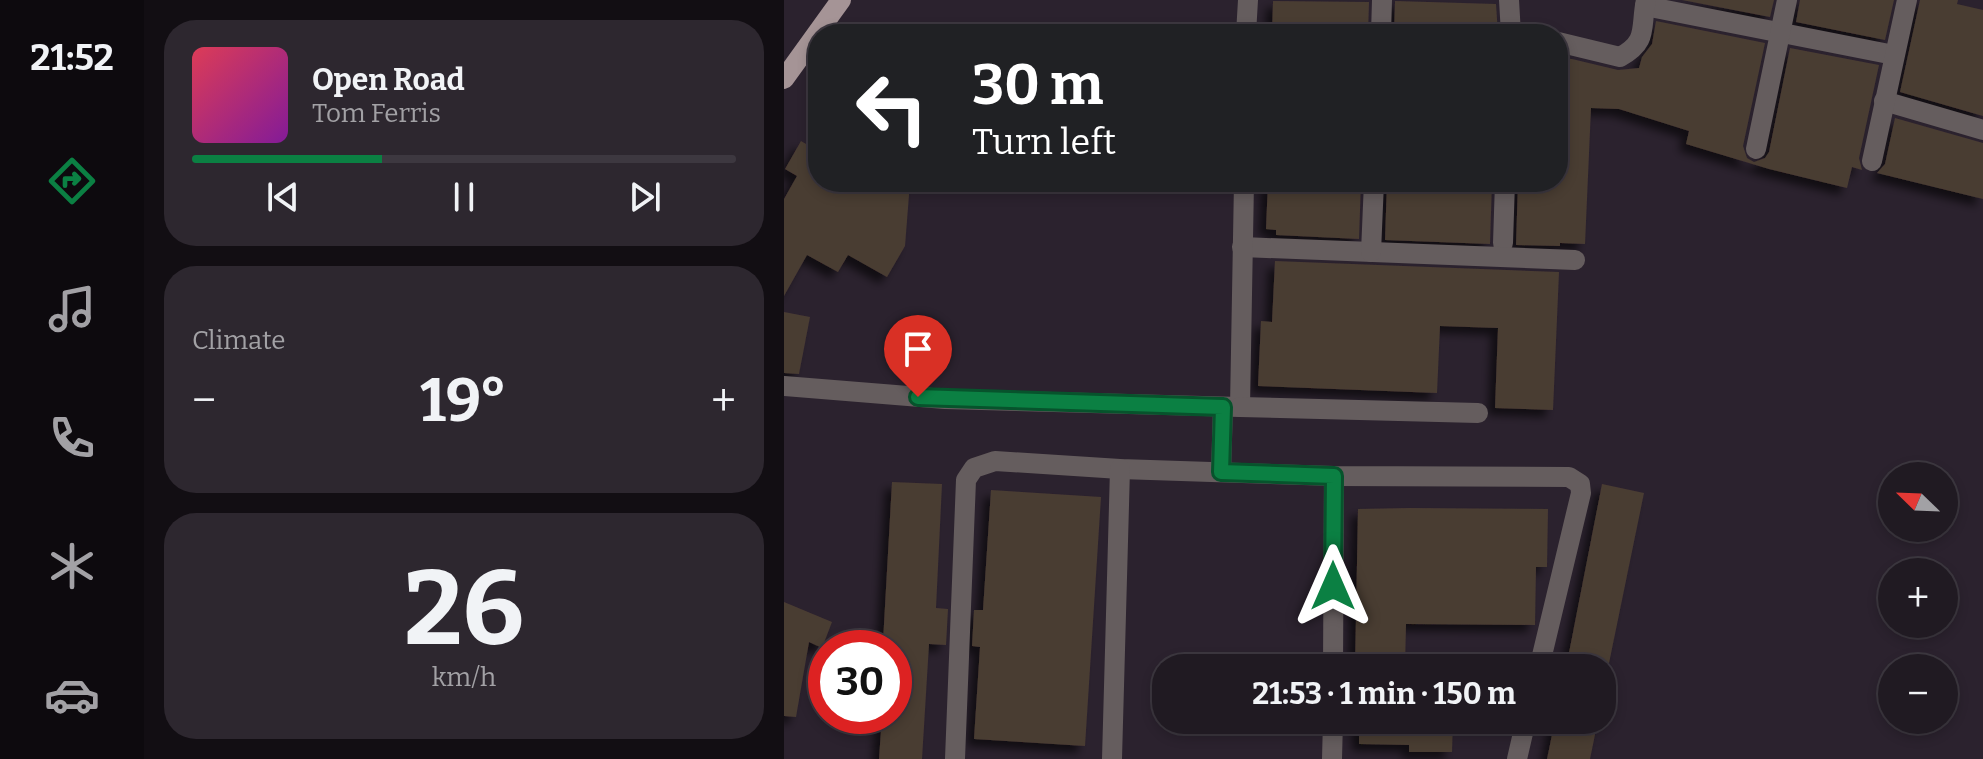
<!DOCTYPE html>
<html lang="en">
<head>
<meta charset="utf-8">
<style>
  :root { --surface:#201a22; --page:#2d272f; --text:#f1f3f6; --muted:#a2a1a5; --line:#3d3840; --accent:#0b8043 }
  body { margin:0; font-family:Bitter,serif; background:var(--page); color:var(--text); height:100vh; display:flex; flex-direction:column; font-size:30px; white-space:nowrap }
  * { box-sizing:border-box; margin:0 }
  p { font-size:26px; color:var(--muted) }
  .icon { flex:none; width:44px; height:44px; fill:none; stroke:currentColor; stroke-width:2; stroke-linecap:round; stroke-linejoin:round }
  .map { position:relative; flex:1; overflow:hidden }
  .side { display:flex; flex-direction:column; gap:20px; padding:20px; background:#120e13; width:640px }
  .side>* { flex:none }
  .hud { position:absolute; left:24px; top:24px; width:760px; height:168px; border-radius:32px; box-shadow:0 4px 12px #0003,0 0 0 2px var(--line); background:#202124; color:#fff; overflow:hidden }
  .needle { width:52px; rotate:293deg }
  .fabs { position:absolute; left:1094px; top:462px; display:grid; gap:16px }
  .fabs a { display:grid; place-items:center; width:80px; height:80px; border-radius:50%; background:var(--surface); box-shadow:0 4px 12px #0003,0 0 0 2px var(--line); font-size:40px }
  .speed { position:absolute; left:24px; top:630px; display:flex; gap:16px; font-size:40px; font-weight:700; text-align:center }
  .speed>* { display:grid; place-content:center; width:104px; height:104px; border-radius:50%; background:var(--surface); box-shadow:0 4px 12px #0003,0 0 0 2px var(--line); line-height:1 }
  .speed .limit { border:12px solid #d22; background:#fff; color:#111 }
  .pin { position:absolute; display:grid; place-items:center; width:68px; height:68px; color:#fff; margin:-82px -34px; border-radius:50% 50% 50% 0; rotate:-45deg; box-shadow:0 0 8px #0007 }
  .pin .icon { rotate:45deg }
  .me { position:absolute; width:88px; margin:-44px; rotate:0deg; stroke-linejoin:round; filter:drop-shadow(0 0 6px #0008) }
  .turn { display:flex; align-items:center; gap:28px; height:168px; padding:0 32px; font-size:36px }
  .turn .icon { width:104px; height:104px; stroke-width:2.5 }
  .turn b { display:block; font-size:56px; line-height:68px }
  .big { font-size:60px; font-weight:700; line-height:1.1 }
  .side .widget { flex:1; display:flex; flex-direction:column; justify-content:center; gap:12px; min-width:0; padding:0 28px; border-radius:32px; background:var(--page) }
  .side .dial { align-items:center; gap:0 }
  .dial b { font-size:104px; line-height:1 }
  .song { display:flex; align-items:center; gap:24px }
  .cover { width:96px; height:96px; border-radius:12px; background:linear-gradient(135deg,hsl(350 70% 55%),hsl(290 70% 35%)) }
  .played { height:8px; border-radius:4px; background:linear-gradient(90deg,var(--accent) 35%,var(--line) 35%) }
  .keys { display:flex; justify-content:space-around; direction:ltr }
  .heat { display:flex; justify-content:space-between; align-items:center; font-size:44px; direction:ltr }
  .trip { position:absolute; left:368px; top:654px; width:464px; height:80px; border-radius:32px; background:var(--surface); box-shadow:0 4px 12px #0003,0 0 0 2px var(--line); font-weight:700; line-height:80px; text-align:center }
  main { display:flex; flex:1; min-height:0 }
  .menu { display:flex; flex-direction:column; width:144px; justify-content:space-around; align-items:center; background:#0d0a0e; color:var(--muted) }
  .menu .icon { width:56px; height:56px }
  .menu .current { color:var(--accent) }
  .menu b { font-size:36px; color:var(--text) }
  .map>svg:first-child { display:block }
</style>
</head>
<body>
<main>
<nav class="menu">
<b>21:52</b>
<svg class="icon current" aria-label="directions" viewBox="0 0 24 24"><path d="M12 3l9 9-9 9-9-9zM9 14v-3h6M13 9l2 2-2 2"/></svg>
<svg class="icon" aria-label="music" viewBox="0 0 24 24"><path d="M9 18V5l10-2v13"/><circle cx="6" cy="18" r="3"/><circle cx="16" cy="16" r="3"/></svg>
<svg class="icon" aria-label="phone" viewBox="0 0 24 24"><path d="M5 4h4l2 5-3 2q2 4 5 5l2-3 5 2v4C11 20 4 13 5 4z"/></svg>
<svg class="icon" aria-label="climate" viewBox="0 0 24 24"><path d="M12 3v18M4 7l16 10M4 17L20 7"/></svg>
<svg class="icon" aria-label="car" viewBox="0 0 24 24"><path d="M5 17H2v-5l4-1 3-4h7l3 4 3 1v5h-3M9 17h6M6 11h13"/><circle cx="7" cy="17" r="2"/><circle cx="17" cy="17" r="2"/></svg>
</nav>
<section class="side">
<div class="widget">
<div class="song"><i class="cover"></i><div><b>Open Road</b><p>Tom Ferris</p></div></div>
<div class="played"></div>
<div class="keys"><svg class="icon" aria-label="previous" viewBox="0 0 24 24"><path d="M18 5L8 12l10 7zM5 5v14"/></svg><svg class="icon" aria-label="pause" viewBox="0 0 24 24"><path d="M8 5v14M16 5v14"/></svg><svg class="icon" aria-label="next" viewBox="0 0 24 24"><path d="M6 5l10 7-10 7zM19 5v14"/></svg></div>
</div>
<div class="widget"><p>Climate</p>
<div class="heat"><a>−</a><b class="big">19°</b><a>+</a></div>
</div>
<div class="widget dial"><b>26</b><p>km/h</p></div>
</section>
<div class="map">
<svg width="1199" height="759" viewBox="0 0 1199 759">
  <defs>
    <filter id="shadow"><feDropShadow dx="-7" dy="7" stdDeviation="4" flood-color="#0009"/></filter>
  </defs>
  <rect width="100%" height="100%" fill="#2b222e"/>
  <!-- building -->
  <g fill="#4a3c33" filter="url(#shadow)">
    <polygon points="898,0 990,0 986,17"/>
    <polygon points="1016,0 1110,0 1101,40 1012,22"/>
    <polygon points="1136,0 1174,0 1173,4 1199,10 1199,116 1116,92"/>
    <polygon points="489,1 585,2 584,34 488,34"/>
    <polygon points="611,1 712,4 714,34 610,34"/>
    <polygon points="872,21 981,43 959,146 963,158 970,162 981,158 985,152 1006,48 1095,65 1075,158 1078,170 1068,167 1063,188 985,169 902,144 905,131 835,109 807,108 801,244 776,243 776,246 732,245 734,182 774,182 774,58 788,59 834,70 855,68 858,57 868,44"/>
    <polygon points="1111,118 1199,143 1199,199 1093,173 1101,164"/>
    <polygon points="34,139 34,182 126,182 121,246 103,277 64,255 54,272 23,255 0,296 0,199 13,176 1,169 17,141 29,148"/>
    <polygon points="484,182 577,182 575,239 492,235 492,230 482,229"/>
    <polygon points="603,182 708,182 706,244 601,240"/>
    <polygon points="491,261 775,272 769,410 711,408 714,328 656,326 653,393 474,386 477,321 488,322"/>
    <polygon points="0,312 26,317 15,374 0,373"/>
    <polygon points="108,482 158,484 152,608 164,609 162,645 145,644 138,759 95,759 98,716 110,716 110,648 101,648 102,642 99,642"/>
    <polygon points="818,484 860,493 824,668 782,668"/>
    <polygon points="207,490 317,497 301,746 190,739 196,647 188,646 190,610 199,610"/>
    <polygon points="626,508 764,509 763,567 752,567 751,625 622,624 621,668 571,668 574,509"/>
    <polygon points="0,602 48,622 38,648 25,642 12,717 0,716"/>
    <polygon points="575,720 669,720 668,752 625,752 625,745 575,744"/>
    <polygon points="771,720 814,720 806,759 763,759"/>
  </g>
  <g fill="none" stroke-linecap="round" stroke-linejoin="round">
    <!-- street -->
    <g stroke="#655d5e" stroke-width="20">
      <polyline points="725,0 727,34"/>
      <polyline points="861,6 1110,55"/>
      <polyline points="462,34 464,0"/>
      <polyline points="597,34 598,0"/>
      <path d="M774,42L836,57C865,41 856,28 862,0"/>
      <polyline points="1100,101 1199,130"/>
      <polyline points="972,149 1003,0"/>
      <polyline points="1088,161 1123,0"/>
      <polyline points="719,243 721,182"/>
      <polyline points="458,247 791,260"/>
      <polyline points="587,252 590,182"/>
      <polyline points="0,386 161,399 456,407 460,182"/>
      <polyline points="456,407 694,413"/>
      <polyline points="437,472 439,407"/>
      <polyline points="549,668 550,476"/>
      <polyline points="171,759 182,480 190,468 211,461 336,469 550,476 785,477 796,484 797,493 755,668"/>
      <polyline points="328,759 336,469"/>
      <polyline points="548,759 549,720"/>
      <polyline points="733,759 742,720"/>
    </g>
    <!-- primary -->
    <polyline stroke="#a59496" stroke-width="20" points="0,79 57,0"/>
  </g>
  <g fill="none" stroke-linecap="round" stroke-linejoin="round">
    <defs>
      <polyline id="route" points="134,397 439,407 437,472 550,476 549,586"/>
    </defs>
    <!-- route casing -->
    <use href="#route" stroke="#07532c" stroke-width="20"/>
    <!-- route -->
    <use href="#route" stroke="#0b8043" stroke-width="14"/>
  </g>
</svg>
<div class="fabs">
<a><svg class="needle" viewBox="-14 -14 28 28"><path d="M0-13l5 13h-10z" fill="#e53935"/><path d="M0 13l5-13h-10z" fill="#a2a1a5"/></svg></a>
<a>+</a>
<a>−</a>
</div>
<div class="speed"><div class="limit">30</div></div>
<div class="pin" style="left:134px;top:397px;background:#d93025"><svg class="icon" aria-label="arrive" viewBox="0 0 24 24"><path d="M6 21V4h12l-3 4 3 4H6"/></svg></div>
<svg class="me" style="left:549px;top:586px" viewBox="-20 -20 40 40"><path d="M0-17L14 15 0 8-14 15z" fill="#0b8043" stroke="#fff" stroke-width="4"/></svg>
<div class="trip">21:53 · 1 min · 150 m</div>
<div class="hud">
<div class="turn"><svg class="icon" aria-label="left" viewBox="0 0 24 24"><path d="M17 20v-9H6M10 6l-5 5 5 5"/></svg><div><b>30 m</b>Turn left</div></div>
</div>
</div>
</main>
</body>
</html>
